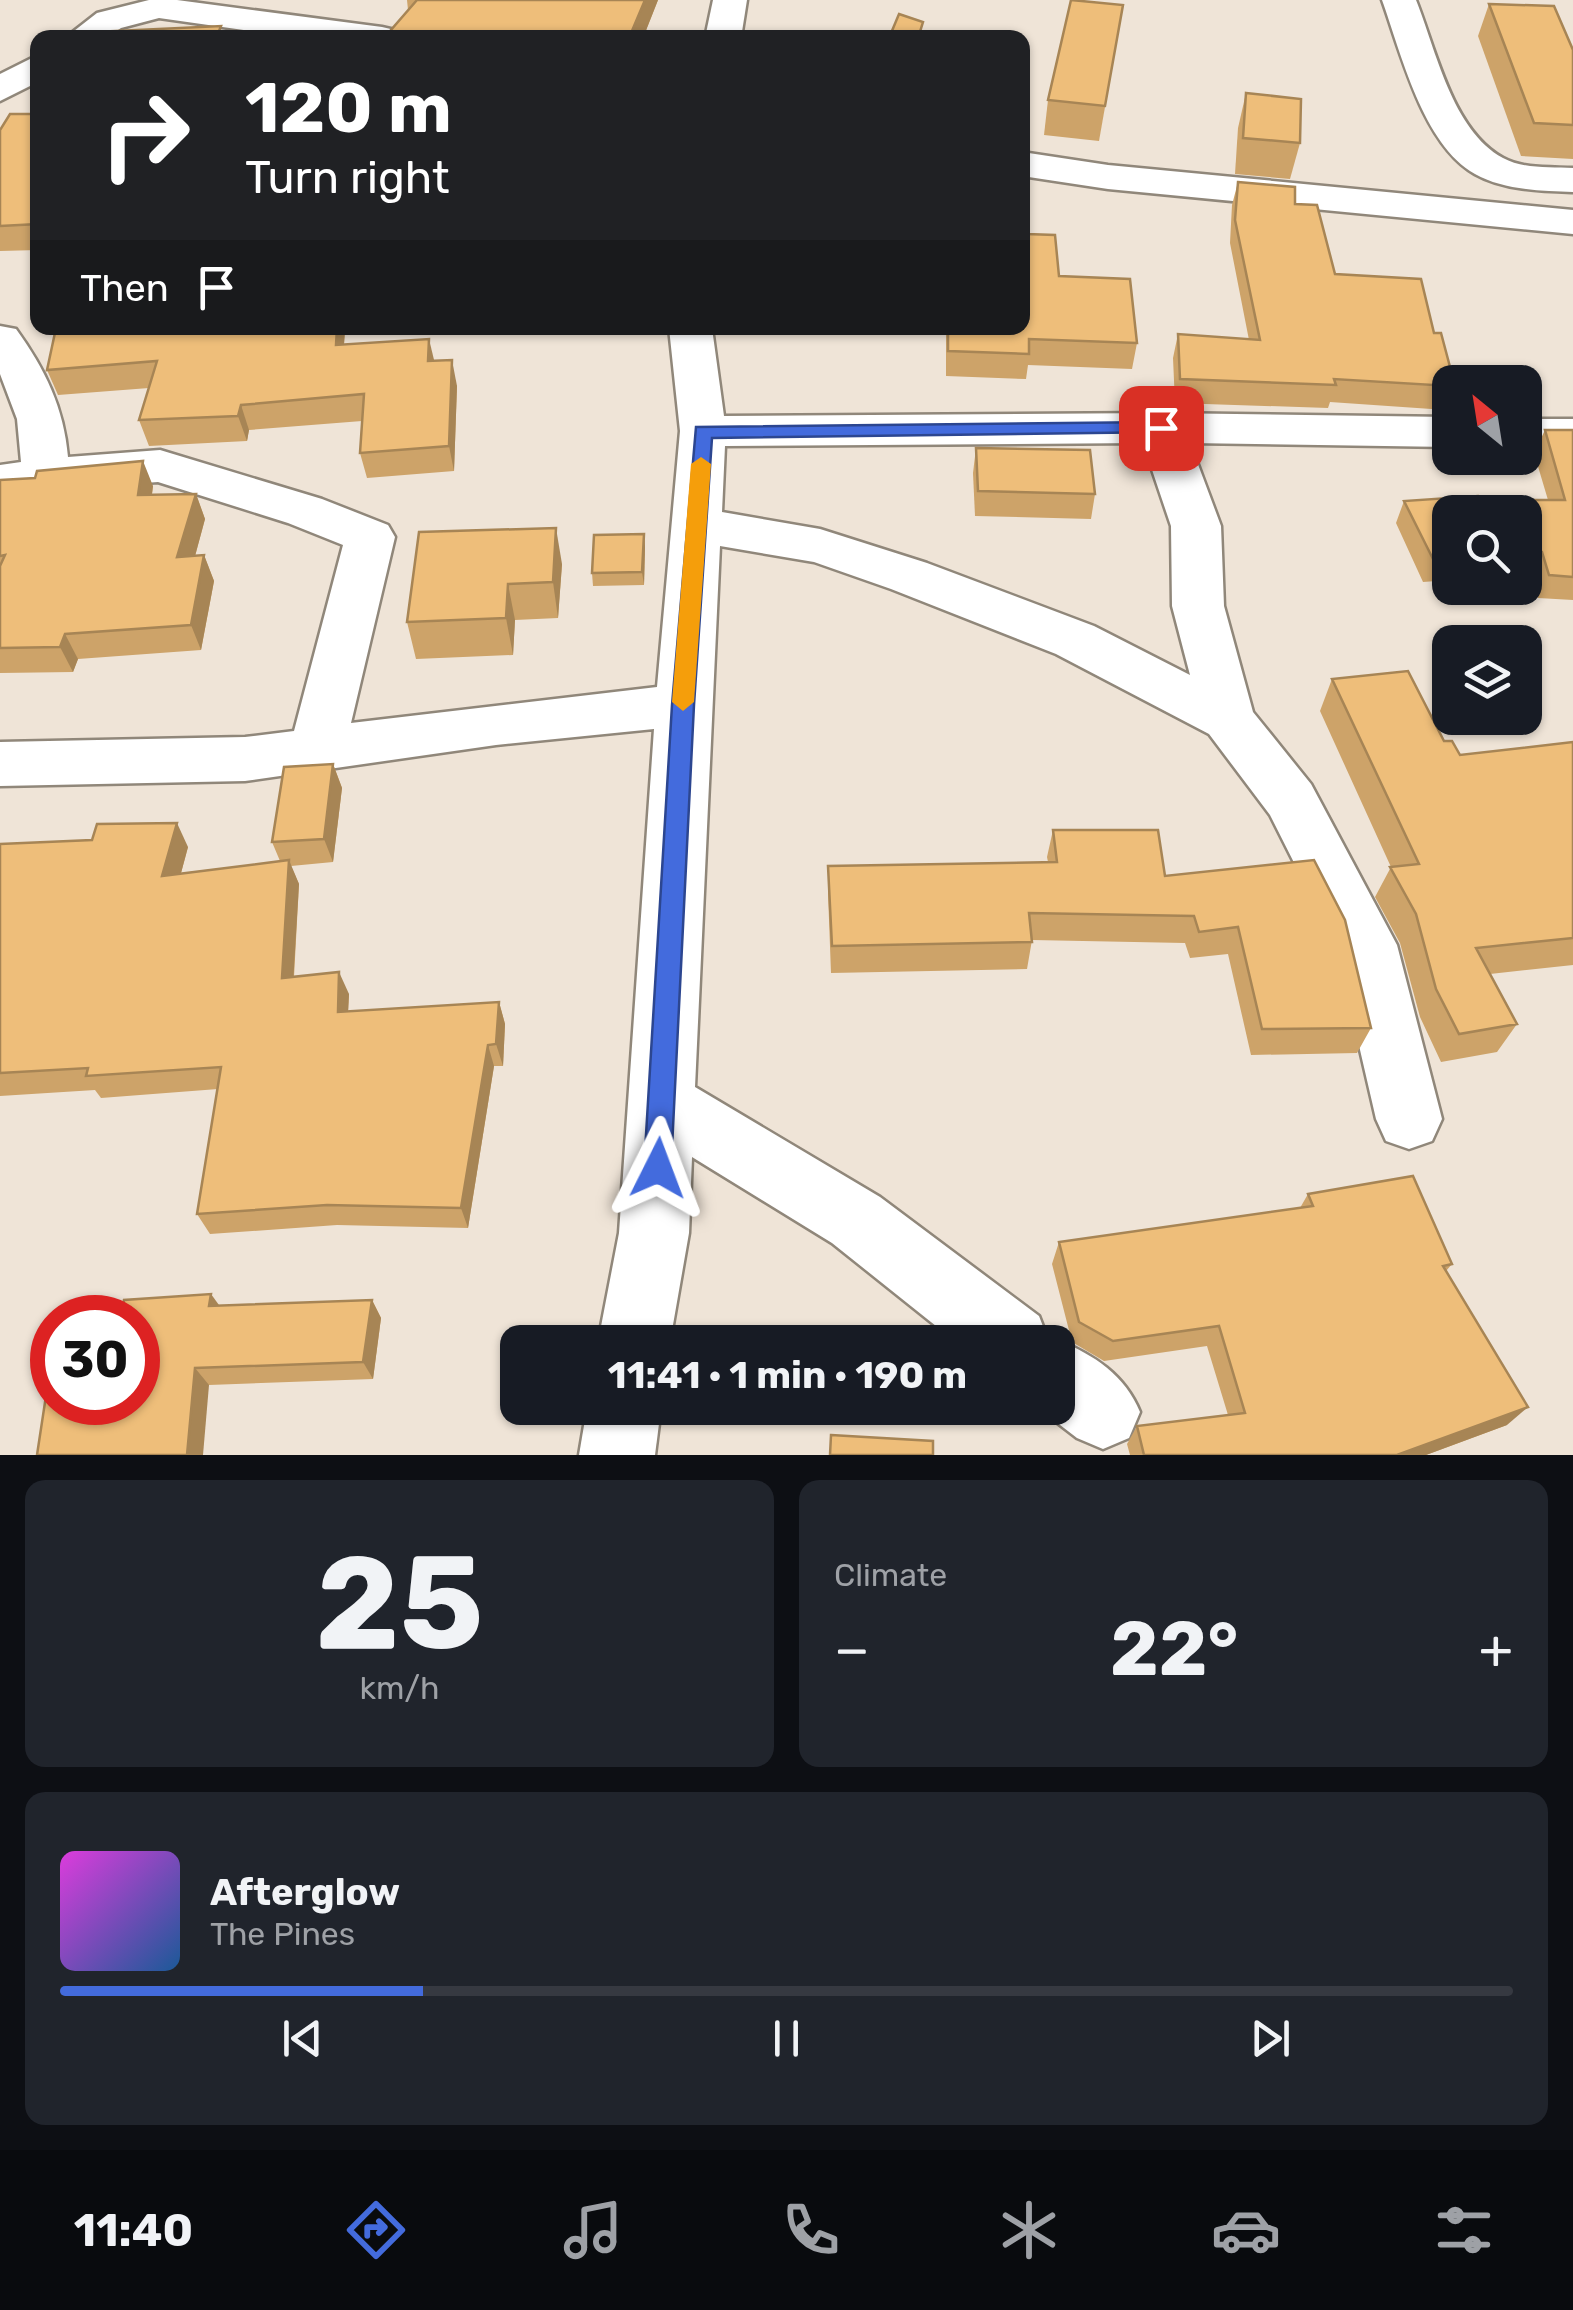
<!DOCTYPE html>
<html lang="en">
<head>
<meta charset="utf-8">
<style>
  :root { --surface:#171b24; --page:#20242c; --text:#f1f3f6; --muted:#9ea1a6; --line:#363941; --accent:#436bdd }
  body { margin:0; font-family:Rubik,sans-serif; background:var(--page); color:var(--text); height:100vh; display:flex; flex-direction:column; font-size:38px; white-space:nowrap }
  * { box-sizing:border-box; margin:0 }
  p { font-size:32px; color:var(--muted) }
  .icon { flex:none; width:55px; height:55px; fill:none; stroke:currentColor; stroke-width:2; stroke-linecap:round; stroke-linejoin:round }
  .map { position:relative; height:1455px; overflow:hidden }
  .drawer { display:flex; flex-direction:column; gap:25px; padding:25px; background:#0d0f14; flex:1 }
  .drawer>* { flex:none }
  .guide { position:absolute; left:30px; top:30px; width:1000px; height:305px; border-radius:20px; box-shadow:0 2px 8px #0004; background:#202124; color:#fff; overflow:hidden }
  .needle { width:65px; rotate:330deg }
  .buttons { position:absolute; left:1432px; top:365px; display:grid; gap:20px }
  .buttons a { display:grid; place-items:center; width:110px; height:110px; border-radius:20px; background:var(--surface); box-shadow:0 2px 8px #0004; font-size:50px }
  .speed { position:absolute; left:30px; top:1295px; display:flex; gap:20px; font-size:50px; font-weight:700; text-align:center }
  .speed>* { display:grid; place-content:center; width:130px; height:130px; border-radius:50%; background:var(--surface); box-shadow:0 2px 8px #0004; line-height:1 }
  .speed .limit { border:15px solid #d22; background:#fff; color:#111 }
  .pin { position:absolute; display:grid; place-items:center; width:85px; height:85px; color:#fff; margin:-42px; border-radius:20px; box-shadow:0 5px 15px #0006 }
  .me { position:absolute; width:110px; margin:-55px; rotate:3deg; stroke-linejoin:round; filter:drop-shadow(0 0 8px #0008) }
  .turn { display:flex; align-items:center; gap:35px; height:210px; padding:0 50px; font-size:45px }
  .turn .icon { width:130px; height:130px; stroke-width:2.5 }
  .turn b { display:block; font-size:70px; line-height:85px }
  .then { display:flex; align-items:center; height:95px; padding:0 50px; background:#0003; gap:20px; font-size:38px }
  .big { font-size:75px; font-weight:700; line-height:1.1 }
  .drawer .card { flex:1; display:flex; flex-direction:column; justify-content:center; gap:15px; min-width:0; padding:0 35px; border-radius:20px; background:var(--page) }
  .drawer .dial { align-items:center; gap:0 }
  .dial b { font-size:130px; line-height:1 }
  .song { display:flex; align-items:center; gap:30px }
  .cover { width:120px; height:120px; border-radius:15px; background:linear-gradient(135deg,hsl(300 70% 55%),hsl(210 70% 35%)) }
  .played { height:10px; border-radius:5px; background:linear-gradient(90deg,var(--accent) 25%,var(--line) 25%) }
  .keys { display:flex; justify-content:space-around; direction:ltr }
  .heat { display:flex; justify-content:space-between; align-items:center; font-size:55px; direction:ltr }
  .drawer .tiles { flex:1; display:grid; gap:25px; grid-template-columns:1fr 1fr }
  .card:last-child { grid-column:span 2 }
  .trip { position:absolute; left:500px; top:1325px; width:575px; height:100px; border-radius:20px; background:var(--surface); box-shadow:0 2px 8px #0004; font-weight:700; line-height:100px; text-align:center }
  .tabs { display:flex; height:160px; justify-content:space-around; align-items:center; background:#090b0e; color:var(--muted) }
  .tabs .icon { width:70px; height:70px }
  .tabs .selected { color:var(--accent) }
  .tabs b { font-size:45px; color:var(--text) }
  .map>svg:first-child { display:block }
</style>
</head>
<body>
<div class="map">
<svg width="1573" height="1455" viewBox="0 0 1573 1455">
  <rect width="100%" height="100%" fill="#efe4d7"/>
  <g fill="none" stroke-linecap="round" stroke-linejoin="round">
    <defs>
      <g id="minor">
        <polygon points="149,0 177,0 382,27 395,30 399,38 300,38 159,18 121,28 106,38 65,38 97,13"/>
        <polygon points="713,0 747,0 741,38 705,38"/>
        <path d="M1382,0H1416C1436,50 1452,130 1503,158C1523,169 1550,167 1573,168V192C1542,191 1503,190 1475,174C1423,145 1401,53 1382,0Z"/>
        <polygon points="38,55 38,82 0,101 0,74"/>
        <polygon points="1022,152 1108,165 1573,210 1573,234 1108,189 1022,176"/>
        <path d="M0,326L16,329C45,369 64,408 68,457L160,450L322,499L388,525L395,537L351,723L657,687L680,431L669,328H712L724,416L1161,413L1450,417V447L1190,443L1221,526L1224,606L1253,712L1311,784L1397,945L1442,1119L1432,1141L1409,1149L1386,1141L1376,1119L1336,946L1270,815L1209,734L1056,654L891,589L814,562L720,546L695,1087L880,1197L1039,1316L1049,1342H956L832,1243L692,1157L689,1233L670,1342H598L619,1233L654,729L496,745L245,781L0,786V742L245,737L294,731L343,545L288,523L158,482L73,488L62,485L0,497V465L21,462L17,419L0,374ZM1143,443L1171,526L1172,606L1190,675L1094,626L927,563L820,529L722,512L725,446Z"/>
        <rect x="1525" y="419" width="48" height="30"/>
        <path d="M1058,1340C1094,1355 1125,1375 1140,1412L1129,1438L1103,1449L1077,1438L1038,1408H1058V1342H1053Z"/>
        <polygon points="587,1408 661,1408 655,1455 579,1455"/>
      </g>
    </defs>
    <!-- minor casing -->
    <use href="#minor" stroke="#90877a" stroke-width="5"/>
    <!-- minor -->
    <use href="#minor" fill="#fff" fill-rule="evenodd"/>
  </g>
  <!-- wall -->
  <g fill="#cda369">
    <polygon points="407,0 658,0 643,38 384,38 408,10"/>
    <polygon points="1489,4 1573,50 1573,159 1521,156 1478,36"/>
    <polygon points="1123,5 1099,141 1044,135 1048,100"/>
    <polygon points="1246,93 1300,143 1290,179 1235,174 1238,128"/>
    <polygon points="38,114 38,250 0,251 0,130"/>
    <polygon points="1238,182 1295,204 1335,274 1434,333 1450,382 1450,398 1446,410 1330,402 1328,408 1175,403 1173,358 1178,334 1249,340 1230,243 1232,205"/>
    <polygon points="1027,234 1059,276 1137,343 1132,369 1028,365 1026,379 946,376 946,328 1022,328"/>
    <polygon points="345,330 344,345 434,361 457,386 454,471 367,478 360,453 362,421 249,430 247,441 149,446 139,420 149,388 58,395 47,370"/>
    <polygon points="1545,430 1573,430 1573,600 1538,598 1530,575 1525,575 1525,512 1450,512 1450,580 1423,582 1396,523 1404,501 1548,500 1534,453"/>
    <polygon points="976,448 1095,494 1091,519 975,516 973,473"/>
    <polygon points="0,480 153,486 152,495 196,494 205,519 195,556 204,555 214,581 201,650 78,659 73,672 0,673"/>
    <polygon points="644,534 645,547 644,585 593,586 592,573"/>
    <polygon points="562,564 558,618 515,620 513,655 416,659 407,622"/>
    <polygon points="1332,679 1444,741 1460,755 1573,742 1573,965 1490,974 1517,1024 1497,1052 1441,1062 1420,1017 1400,943 1375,897 1391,867 1320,711"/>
    <polygon points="333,764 342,788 333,862 291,866 299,884 294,977 349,994 348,1011 499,1002 505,1024 503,1066 494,1066 468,1228 337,1225 210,1234 197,1214 218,1089 101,1098 95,1090 0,1096 0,844 92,840 188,847 181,873 280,861 272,842"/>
    <polygon points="1053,830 1165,876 1314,860 1371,1028 1357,1053 1251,1055 1228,954 1190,958 1185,943 1032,940 1027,969 831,973 828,893 828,866 1048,862 1047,857"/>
    <polygon points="1308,1194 1452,1264 1446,1271 1507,1425 1426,1455 1130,1455 1127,1444 1137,1426 1228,1415 1207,1346 1104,1361 1072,1342 1052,1264 1059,1242 1300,1208"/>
    <polygon points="372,1300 381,1318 373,1379 209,1385 52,1402 220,1306"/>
  </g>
  <!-- shaded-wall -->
  <g fill="#a78555">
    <polygon points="645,0 658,0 643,38 629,38"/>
    <polygon points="337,328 344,328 345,330 342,371 336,345"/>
    <polygon points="429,339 435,364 428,361"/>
    <polygon points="452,360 457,386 454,471 449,446"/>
    <polygon points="241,405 249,430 247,441 238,416"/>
    <polygon points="143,461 153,486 148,521 138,495"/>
    <polygon points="196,494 205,519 188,582 177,557"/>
    <polygon points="556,528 562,564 558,618 553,582"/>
    <polygon points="644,534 645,547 644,585 642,572"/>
    <polygon points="204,555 214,581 201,650 191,625"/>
    <polygon points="508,584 515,620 513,655 506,618"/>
    <polygon points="65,634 78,659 73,672 60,647"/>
    <polygon points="333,764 342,788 333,862 324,839"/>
    <polygon points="177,823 188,847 174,899 162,876"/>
    <polygon points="289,860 299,884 292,1001 282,978"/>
    <polygon points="339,972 349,994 347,1034 338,1012"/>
    <polygon points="499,1002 505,1024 503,1066 496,1044"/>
    <polygon points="488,1045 494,1066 468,1228 461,1208"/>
    <polygon points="211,1294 224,1312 209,1306"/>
    <polygon points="372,1300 381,1318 373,1379 363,1362"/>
    <polygon points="195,1368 209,1385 203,1455 187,1455"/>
    <polygon points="1528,1407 1507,1425 1426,1455 1397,1455"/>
  </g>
  <!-- building -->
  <g fill="#eebe7a" stroke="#a78555" stroke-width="2.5">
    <polygon points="417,0 645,0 629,38 384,38"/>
    <polygon points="1071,0 1123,5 1105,106 1048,100"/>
    <polygon points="1489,4 1554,6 1573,50 1573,125 1534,123"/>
    <polygon points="899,14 923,22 918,38 889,38"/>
    <polygon points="221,26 217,36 224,36 223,38 92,38 95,32"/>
    <polygon points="1246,93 1301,99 1300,143 1243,138"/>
    <polygon points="10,114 38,114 38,224 0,226 0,130"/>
    <polygon points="1238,182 1295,187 1295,204 1317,205 1335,274 1421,279 1434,333 1441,333 1454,382 1450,382 1450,386 1334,379 1336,385 1180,379 1178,334 1260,340 1235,220"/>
    <polygon points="1022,229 1028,229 1027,234 1055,235 1059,276 1130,279 1137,343 1029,339 1029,354 948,351 948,328 1022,328"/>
    <polygon points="56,328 337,328 336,345 429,339 428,361 452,360 449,446 360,453 364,394 241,405 238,416 139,420 157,361 47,370"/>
    <polygon points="1545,430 1573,430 1573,577 1549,575 1542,552 1525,553 1525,512 1450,512 1450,558 1433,559 1404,501 1478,496 1480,500 1565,500"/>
    <polygon points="976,448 1090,450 1095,494 978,491"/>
    <polygon points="143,461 138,495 196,494 177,557 204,555 191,625 65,634 60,647 0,648 0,566 5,555 0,556 0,480 35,478 37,471"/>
    <polygon points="556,528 553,582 508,584 506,618 407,622 419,532"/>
    <polygon points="644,534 642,572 592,573 594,535"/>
    <polygon points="1408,671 1444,741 1452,741 1460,755 1573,742 1573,938 1476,948 1517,1024 1459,1034 1436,989 1416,914 1390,867 1419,864 1332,679"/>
    <polygon points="333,764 324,839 272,842 284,767"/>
    <polygon points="177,823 162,876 289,860 282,978 339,972 338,1012 499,1002 496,1044 488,1045 461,1208 327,1205 197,1214 221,1067 86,1076 88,1068 0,1073 0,844 92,840 97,824"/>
    <polygon points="1053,830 1158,830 1165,876 1314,860 1345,920 1371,1028 1262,1029 1238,927 1199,932 1194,916 1029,913 1032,942 832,946 828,866 1057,862"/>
    <polygon points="1413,1176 1452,1264 1443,1266 1528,1407 1397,1455 1144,1455 1137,1426 1245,1413 1219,1326 1113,1341 1079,1322 1059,1242 1313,1206 1308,1194"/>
    <polygon points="211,1294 209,1306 372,1300 363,1362 195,1368 187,1455 37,1455 49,1376 52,1375 52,1402 138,1402 138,1318 121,1318 124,1300"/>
    <polygon points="831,1435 933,1441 933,1455 830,1455"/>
  </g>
  <!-- route -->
  <polygon fill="#436bdd" stroke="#2c4690" stroke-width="2.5" points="1161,422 1168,424 1168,432 712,438 694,705 671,1168 667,1177 658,1181 648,1177 644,1168 672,705 696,427"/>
  <!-- slow -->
  <polygon fill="#f59e0b" points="701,457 711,464 694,702 683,711 672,702 691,464"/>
</svg>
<div class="buttons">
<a><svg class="needle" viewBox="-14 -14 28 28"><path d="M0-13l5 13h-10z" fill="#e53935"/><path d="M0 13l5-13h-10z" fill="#9ea1a6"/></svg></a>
<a><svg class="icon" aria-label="search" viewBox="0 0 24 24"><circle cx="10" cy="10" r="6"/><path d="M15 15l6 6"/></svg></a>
<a><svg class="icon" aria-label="layers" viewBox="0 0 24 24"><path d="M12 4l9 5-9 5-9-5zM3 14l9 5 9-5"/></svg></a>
</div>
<div class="speed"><div class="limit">30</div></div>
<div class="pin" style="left:1161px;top:428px;background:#d93025"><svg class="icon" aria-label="arrive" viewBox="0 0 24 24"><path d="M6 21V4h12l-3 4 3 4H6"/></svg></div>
<svg class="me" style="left:658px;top:1168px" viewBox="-20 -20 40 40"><path d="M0-17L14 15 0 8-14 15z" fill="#436bdd" stroke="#fff" stroke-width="4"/></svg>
<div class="trip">11:41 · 1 min · 190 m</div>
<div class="guide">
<div class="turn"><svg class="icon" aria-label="right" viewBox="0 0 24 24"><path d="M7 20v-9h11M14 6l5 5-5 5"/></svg><div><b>120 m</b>Turn right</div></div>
<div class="then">Then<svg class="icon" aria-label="arrive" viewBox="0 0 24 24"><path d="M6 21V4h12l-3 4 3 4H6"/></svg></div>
</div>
</div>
<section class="drawer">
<div class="tiles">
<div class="card dial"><b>25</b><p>km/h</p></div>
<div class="card"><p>Climate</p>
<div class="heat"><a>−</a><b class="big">22°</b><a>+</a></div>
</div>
<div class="card">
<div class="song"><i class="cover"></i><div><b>Afterglow</b><p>The Pines</p></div></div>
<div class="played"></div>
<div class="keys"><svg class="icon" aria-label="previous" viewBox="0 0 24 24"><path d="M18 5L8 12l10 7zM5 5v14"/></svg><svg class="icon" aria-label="pause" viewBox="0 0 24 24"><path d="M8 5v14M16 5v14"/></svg><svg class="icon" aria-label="next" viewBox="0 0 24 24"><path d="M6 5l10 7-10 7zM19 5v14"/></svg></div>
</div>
</div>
</section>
<nav class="tabs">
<b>11:40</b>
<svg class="icon selected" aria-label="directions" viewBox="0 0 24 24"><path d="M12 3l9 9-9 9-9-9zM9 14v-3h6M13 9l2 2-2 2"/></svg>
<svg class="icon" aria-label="music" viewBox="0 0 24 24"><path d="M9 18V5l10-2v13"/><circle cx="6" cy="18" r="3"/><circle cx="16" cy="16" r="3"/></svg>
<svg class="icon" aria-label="phone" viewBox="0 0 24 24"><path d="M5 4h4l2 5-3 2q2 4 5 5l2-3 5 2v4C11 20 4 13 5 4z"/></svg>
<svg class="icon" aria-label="climate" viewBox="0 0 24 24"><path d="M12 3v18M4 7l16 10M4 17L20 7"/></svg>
<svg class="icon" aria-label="car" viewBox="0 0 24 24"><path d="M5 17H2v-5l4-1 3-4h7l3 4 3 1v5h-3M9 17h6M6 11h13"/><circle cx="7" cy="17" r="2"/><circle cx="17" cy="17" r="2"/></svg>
<svg class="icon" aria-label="filters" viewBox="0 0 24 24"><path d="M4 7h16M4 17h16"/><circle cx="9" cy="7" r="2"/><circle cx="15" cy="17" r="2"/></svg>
</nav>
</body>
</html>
